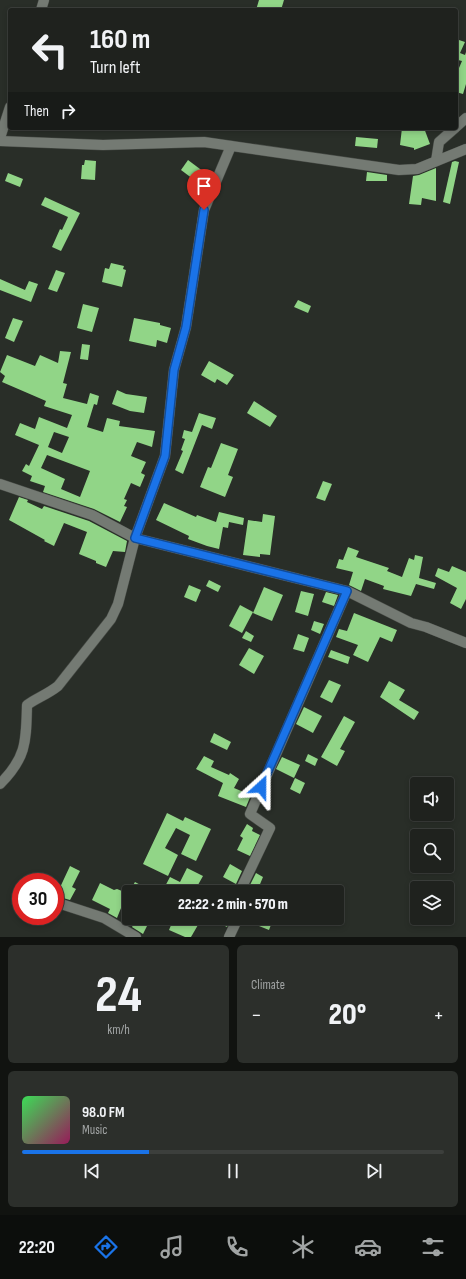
<!DOCTYPE html>
<html lang="en">
<head>
<meta charset="utf-8">
<style>
  :root { --surface:#1f221e; --page:#2c2f2b; --text:#f1f3f6; --muted:#a1a4a4; --line:#3c3f3c; --accent:#1a73e8 }
  body { margin:0; font-family:"Sofia Sans Condensed",sans-serif; background:var(--page); color:var(--text); height:100vh; display:flex; flex-direction:column; font-size:15px; white-space:nowrap }
  * { box-sizing:border-box; margin:0 }
  p { font-size:13px; color:var(--muted) }
  .icon { flex:none; width:22px; height:22px; fill:none; stroke:currentColor; stroke-width:2; stroke-linecap:round; stroke-linejoin:round }
  .map { position:relative; height:937px; overflow:hidden }
  .drawer { display:flex; flex-direction:column; gap:8px; padding:8px; background:#111310; flex:1 }
  .drawer>* { flex:none }
  .banner { position:absolute; left:8px; top:8px; width:450px; height:122px; border-radius:4px; box-shadow:0 2px 6px #0003,0 0 0 1px var(--line); background:#1f221e; color:var(--text); overflow:hidden }
  .buttons { position:absolute; left:410px; top:777px; display:grid; gap:8px }
  .buttons a { display:grid; place-items:center; width:44px; height:44px; border-radius:4px; background:var(--surface); box-shadow:0 2px 6px #0003,0 0 0 1px var(--line); font-size:20px }
  .speed { position:absolute; left:12px; top:873px; display:flex; gap:8px; font-size:20px; font-weight:700; text-align:center }
  .speed>* { display:grid; place-content:center; width:52px; height:52px; border-radius:50%; background:var(--surface); box-shadow:0 2px 6px #0003,0 0 0 1px var(--line); line-height:1 }
  .speed .limit { border:6px solid #d22; background:#fff; color:#111 }
  .pin { position:absolute; display:grid; place-items:center; width:34px; height:34px; color:#fff; margin:-41px -17px; border-radius:50% 50% 50% 0; rotate:-45deg; box-shadow:0 0 4px #0007 }
  .pin .icon { rotate:45deg }
  .me { position:absolute; width:44px; margin:-22px; rotate:24deg; stroke-linejoin:round; filter:drop-shadow(0 0 3px #0008) }
  .turn { display:flex; align-items:center; gap:14px; height:84px; padding:0 16px; font-size:18px }
  .turn .icon { width:52px; height:52px; stroke-width:2.5 }
  .turn b { display:block; font-size:28px; line-height:34px }
  .then { display:flex; align-items:center; height:38px; padding:0 16px; background:#0003; gap:8px; font-size:15px }
  .big { font-size:30px; font-weight:800; line-height:1.1 }
  .drawer .tile { flex:1; display:flex; flex-direction:column; justify-content:center; gap:6px; min-width:0; padding:0 14px; border-radius:6px; background:var(--page) }
  .drawer .dial { align-items:center; gap:0 }
  .dial b { font-size:52px; line-height:1 }
  .song { display:flex; align-items:center; gap:12px }
  .cover { width:48px; height:48px; border-radius:6px; background:linear-gradient(135deg,hsl(130 70% 55%),hsl(330 70% 35%)) }
  .played { height:4px; border-radius:2px; background:linear-gradient(90deg,var(--accent) 30%,var(--line) 30%) }
  .keys { display:flex; justify-content:space-around; direction:ltr }
  .heat { display:flex; justify-content:space-between; align-items:center; font-size:22px; direction:ltr }
  .drawer .tiles { flex:1; display:grid; gap:8px; grid-template-columns:1fr 1fr }
  .tile:last-child { grid-column:span 2 }
  .trip { position:absolute; left:122px; top:885px; width:222px; height:40px; border-radius:4px; background:var(--surface); box-shadow:0 2px 6px #0003,0 0 0 1px var(--line); font-weight:800; line-height:40px; text-align:center }
  .menu { display:flex; height:64px; justify-content:space-around; align-items:center; background:#0c0e0c; color:var(--muted) }
  .menu .icon { width:28px; height:28px }
  .menu .current { color:var(--accent) }
  .menu b { font-size:18px; color:var(--text) }
  .map>svg:first-child { display:block }
</style>
</head>
<body>
<div class="map">
<svg width="466" height="937" viewBox="0 0 466 937">
  <rect width="100%" height="100%" fill="#292e28"/>
  <!-- building -->
  <g fill="#91d587" fill-rule="evenodd">
    <polygon points="259,0 284,0 281,10 256,10"/>
    <polygon points="456,39 465,42 460,53 465,55 466,52 466,84 463,94 456,92 456,75 462,61 458,60 456,63"/>
    <polygon points="402,128 424,128 430,144 414,150 414,148 400,145"/>
    <polygon points="356,137 378,139 377,148 355,146"/>
    <polygon points="85,160 96,161 95,180 81,179 82,165 84,165"/>
    <polygon points="188,160 204,172 197,182 181,170"/>
    <polygon points="455,161 459,162 450,204 443,202 452,162"/>
    <polygon points="436,168 436,201 422,198 421,205 409,204 413,176 419,175"/>
    <polygon points="367,172 387,175 387,181 366,181"/>
    <polygon points="8,173 23,179 20,187 5,181"/>
    <polygon points="45,197 80,213 61,251 52,247 60,229 62,230 68,217 41,205"/>
    <polygon points="111,263 124,266 123,269 126,270 122,287 102,282 105,268 109,269"/>
    <polygon points="56,270 65,273 57,292 48,289"/>
    <polygon points="0,279 25,290 29,281 38,284 31,302 0,290"/>
    <polygon points="298,300 311,306 308,313 294,307"/>
    <polygon points="83,304 99,308 92,332 77,328"/>
    <polygon points="13,318 23,321 14,342 5,338"/>
    <polygon points="134,318 160,323 160,325 171,328 167,343 157,340 156,347 129,341"/>
    <polygon points="82,344 90,345 88,360 80,359"/>
    <path d="M60,351L71,352L63,383L67,384L63,398L87,404L90,393L99,396L97,405L94,404L87,427L103,432L107,418L120,421L119,426L155,431L152,447L137,442L131,456L146,462L141,473L145,475L140,487L131,483L124,499L127,500L124,506L127,507L120,522L94,509L43,492L45,486L30,481L32,476L22,471L26,464L29,466L39,445L15,435L20,423L35,429L39,417L67,428L72,415L44,406L46,401L2,382L5,376L0,372L7,355L35,366L40,355L58,363ZM54,432L69,437L62,453L48,447ZM47,455L90,471L80,497L61,489L65,479L41,468Z"/>
    <polygon points="209,361 234,375 227,385 217,379 215,383 201,375"/>
    <polygon points="117,390 126,394 147,397 144,413 130,411 112,404"/>
    <polygon points="254,401 277,416 270,427 247,413"/>
    <polygon points="199,413 216,418 212,429 202,425 183,474 175,470 183,451 181,450 185,439 182,438 184,430 192,432"/>
    <polygon points="221,443 238,449 228,475 233,477 225,497 200,487 208,467 211,468"/>
    <polygon points="323,481 332,484 325,501 316,498"/>
    <polygon points="19,497 28,500 27,502 42,509 44,506 89,521 127,541 125,552 113,551 106,567 96,563 96,561 79,554 87,532 64,523 54,546 44,541 45,540 9,520"/>
    <polygon points="164,503 196,517 197,515 216,522 219,512 244,518 243,525 229,522 228,528 223,527 219,549 207,546 188,539 189,536 156,520"/>
    <polygon points="263,514 275,516 270,555 260,554 260,557 243,555 248,520 262,522"/>
    <polygon points="348,547 359,551 356,557 389,568 387,571 402,577 409,558 414,560 415,555 423,557 419,578 436,583 434,589 416,584 411,596 383,589 384,586 365,579 361,591 349,585 353,572 336,568 339,559 343,560"/>
    <polygon points="452,566 466,572 466,599 461,609 450,603 457,588 435,576 438,568 449,572"/>
    <polygon points="209,580 221,586 218,592 206,586"/>
    <polygon points="189,585 201,590 196,602 184,597"/>
    <polygon points="264,587 283,595 272,621 253,613"/>
    <polygon points="301,591 314,594 308,616 295,612"/>
    <polygon points="326,592 338,595 334,606 322,602"/>
    <polygon points="240,605 253,612 242,633 229,626"/>
    <polygon points="354,613 397,630 392,642 380,637 368,662 353,655 358,645 336,637 339,629 347,631"/>
    <polygon points="314,621 324,624 320,634 311,630"/>
    <polygon points="246,631 254,636 251,642 242,638"/>
    <polygon points="298,634 309,638 304,652 293,649"/>
    <polygon points="249,648 264,656 254,674 239,665"/>
    <polygon points="331,650 350,657 348,664 328,657"/>
    <polygon points="329,680 341,685 332,703 320,697"/>
    <polygon points="389,681 405,690 399,700 419,712 414,720 380,697"/>
    <polygon points="304,707 322,716 313,733 296,724"/>
    <polygon points="344,716 355,722 340,749 345,751 337,766 321,757"/>
    <polygon points="214,733 231,742 227,750 210,742"/>
    <polygon points="308,754 318,759 315,766 305,761"/>
    <polygon points="204,756 214,761 211,767 229,775 230,773 239,779 234,788 251,795 246,807 218,796 223,783 196,769"/>
    <polygon points="282,757 300,765 294,778 276,769"/>
    <polygon points="295,778 305,783 300,794 290,789"/>
    <polygon points="167,813 183,821 185,817 211,829 196,861 181,854 190,835 176,828 165,848 178,855 168,876 143,864"/>
    <polygon points="247,824 253,828 252,831 260,835 250,856 237,850 243,838 240,836"/>
    <polygon points="230,864 242,871 236,884 223,877"/>
    <polygon points="70,866 80,871 72,887 76,889 70,900 56,896"/>
    <polygon points="187,868 203,876 194,892 162,892 170,877 180,882"/>
    <polygon points="256,873 263,877 258,889 250,885"/>
    <polygon points="135,882 153,892 129,892"/>
    <polygon points="100,883 114,890 117,889 127,893 117,918 108,913 110,909 92,900"/>
    <polygon points="137,918 151,918 143,934 132,927"/>
    <polygon points="174,918 202,918 191,937 185,937 169,930"/>
    <polygon points="209,918 231,918 227,927"/>
    <polygon points="244,918 258,918 272,922 269,930 244,920"/>
  </g>
  <g fill="none" stroke-linecap="round" stroke-linejoin="round">
    <defs>
      <g id="street">
        <polyline points="456,127 466,118"/>
        <polyline points="436,161 439,142 455,128"/>
        <polyline points="0,484 92,515 135,538 347,591 411,623 426,627 466,643"/>
        <path d="M0,784C27,757 26,741 27,705C37,698 48,694 58,686L111,619L118,604L135,538L165,456L174,370L186,327L204,210L231,146"/>
        <polyline points="242,892 240,891 270,828 250,814 347,591"/>
        <polyline points="55,902 104,918 136,937"/>
        <polyline points="229,937 238,918"/>
      </g>
      <g id="secondary">
        <polyline points="41,10 44,0"/>
        <polyline points="0,138 10,107"/>
        <polyline points="0,141 103,145 204,142 399,170 417,169 466,149"/>
      </g>
    </defs>
    <!-- street casing -->
    <use href="#street" stroke="#474b46" stroke-width="11"/>
    <!-- secondary casing -->
    <use href="#secondary" stroke="#474b46" stroke-width="11"/>
    <!-- street -->
    <use href="#street" stroke="#747a73" stroke-width="10"/>
    <!-- secondary -->
    <use href="#secondary" stroke="#747a73" stroke-width="10"/>
  </g>
  <g fill="none" stroke-linecap="round" stroke-linejoin="round">
    <defs>
      <polyline id="route" points="204,210 186,327 174,370 165,456 135,538 347,591 261,787"/>
    </defs>
    <!-- route casing -->
    <use href="#route" stroke="#114b97" stroke-width="10"/>
    <!-- route -->
    <use href="#route" stroke="#1a73e8" stroke-width="7"/>
  </g>
</svg>
<div class="buttons">
<a><svg class="icon" aria-label="sound" viewBox="0 0 24 24"><path d="M4 9h4l5-4v14l-5-4H4zM17 9q2 3 0 6"/></svg></a>
<a><svg class="icon" aria-label="search" viewBox="0 0 24 24"><circle cx="10" cy="10" r="6"/><path d="M15 15l6 6"/></svg></a>
<a><svg class="icon" aria-label="layers" viewBox="0 0 24 24"><path d="M12 4l9 5-9 5-9-5zM3 14l9 5 9-5"/></svg></a>
</div>
<div class="speed"><div class="limit">30</div></div>
<div class="pin" style="left:204px;top:210px;background:#d93025"><svg class="icon" aria-label="arrive" viewBox="0 0 24 24"><path d="M6 21V4h12l-3 4 3 4H6"/></svg></div>
<svg class="me" style="left:261px;top:787px" viewBox="-20 -20 40 40"><path d="M0-17L14 15 0 8-14 15z" fill="#1a73e8" stroke="#fff" stroke-width="4"/></svg>
<div class="trip">22:22 · 2 min · 570 m</div>
<div class="banner">
<div class="turn"><svg class="icon" aria-label="left" viewBox="0 0 24 24"><path d="M17 20v-9H6M10 6l-5 5 5 5"/></svg><div><b>160 m</b>Turn left</div></div>
<div class="then">Then<svg class="icon" aria-label="right" viewBox="0 0 24 24"><path d="M7 20v-9h11M14 6l5 5-5 5"/></svg></div>
</div>
</div>
<section class="drawer">
<div class="tiles">
<div class="tile dial"><b>24</b><p>km/h</p></div>
<div class="tile"><p>Climate</p>
<div class="heat"><a>−</a><b class="big">20°</b><a>+</a></div>
</div>
<div class="tile">
<div class="song"><i class="cover"></i><div><b>98.0 FM</b><p>Music</p></div></div>
<div class="played"></div>
<div class="keys"><svg class="icon" aria-label="previous" viewBox="0 0 24 24"><path d="M18 5L8 12l10 7zM5 5v14"/></svg><svg class="icon" aria-label="pause" viewBox="0 0 24 24"><path d="M8 5v14M16 5v14"/></svg><svg class="icon" aria-label="next" viewBox="0 0 24 24"><path d="M6 5l10 7-10 7zM19 5v14"/></svg></div>
</div>
</div>
</section>
<nav class="menu">
<b>22:20</b>
<svg class="icon current" aria-label="directions" viewBox="0 0 24 24"><path d="M12 3l9 9-9 9-9-9zM9 14v-3h6M13 9l2 2-2 2"/></svg>
<svg class="icon" aria-label="music" viewBox="0 0 24 24"><path d="M9 18V5l10-2v13"/><circle cx="6" cy="18" r="3"/><circle cx="16" cy="16" r="3"/></svg>
<svg class="icon" aria-label="phone" viewBox="0 0 24 24"><path d="M5 4h4l2 5-3 2q2 4 5 5l2-3 5 2v4C11 20 4 13 5 4z"/></svg>
<svg class="icon" aria-label="climate" viewBox="0 0 24 24"><path d="M12 3v18M4 7l16 10M4 17L20 7"/></svg>
<svg class="icon" aria-label="car" viewBox="0 0 24 24"><path d="M5 17H2v-5l4-1 3-4h7l3 4 3 1v5h-3M9 17h6M6 11h13"/><circle cx="7" cy="17" r="2"/><circle cx="17" cy="17" r="2"/></svg>
<svg class="icon" aria-label="filters" viewBox="0 0 24 24"><path d="M4 7h16M4 17h16"/><circle cx="9" cy="7" r="2"/><circle cx="15" cy="17" r="2"/></svg>
</nav>
</body>
</html>
